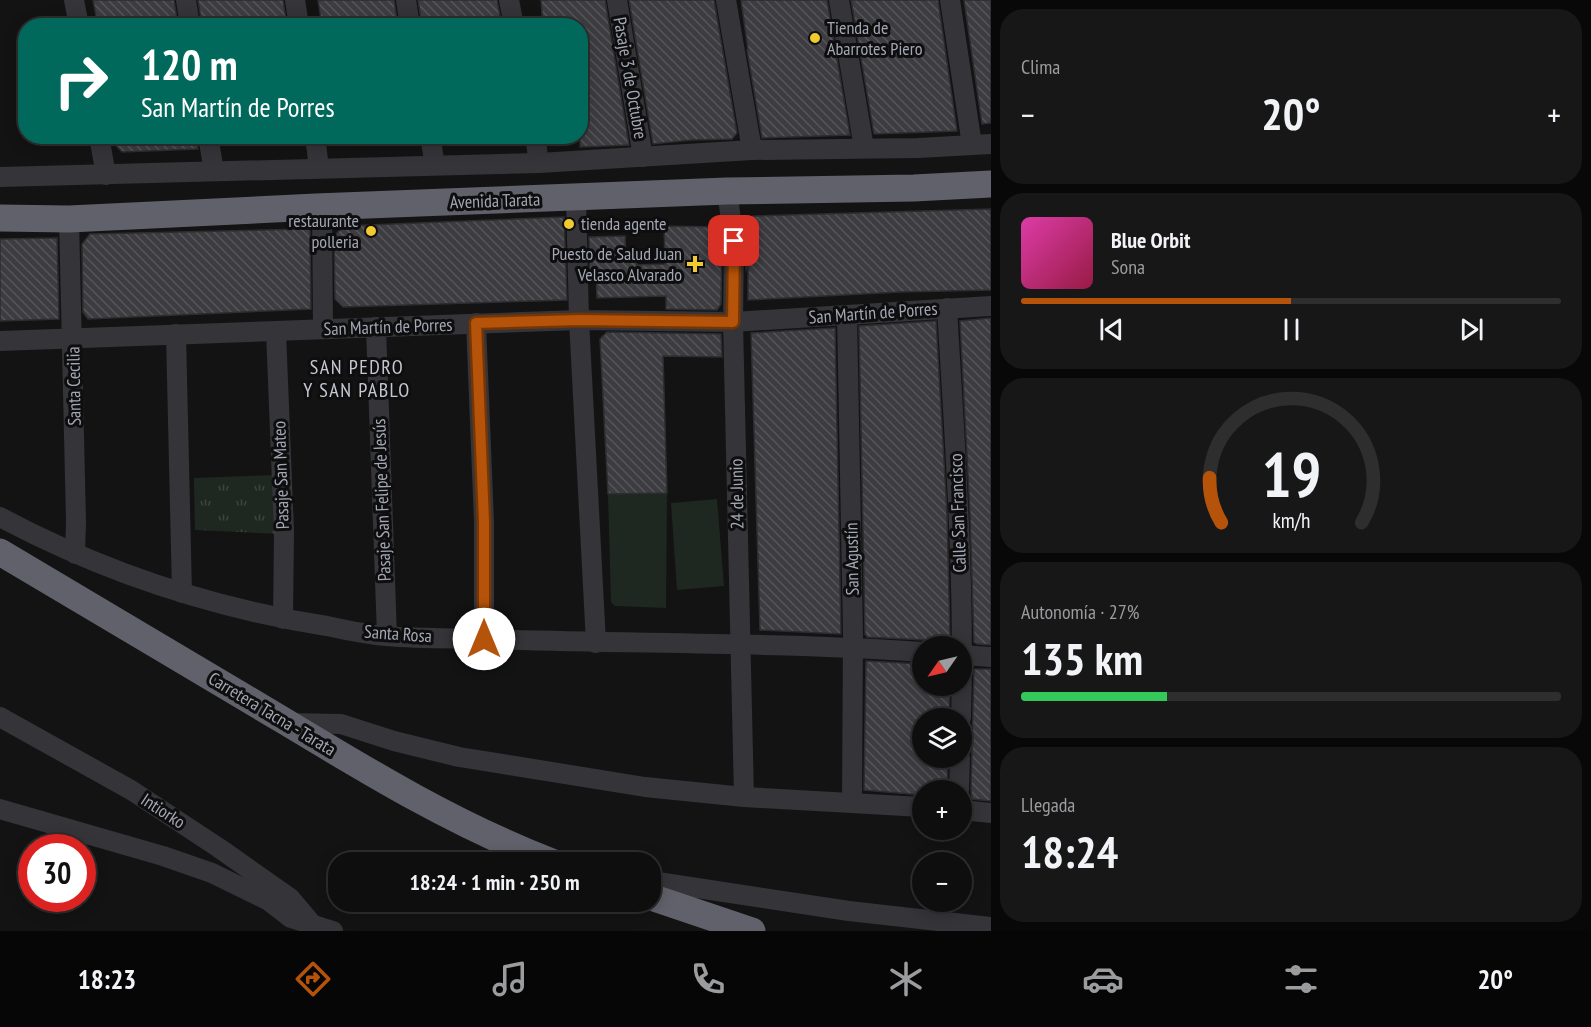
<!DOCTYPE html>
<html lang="es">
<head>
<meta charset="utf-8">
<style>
  :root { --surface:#0e0e0f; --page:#171718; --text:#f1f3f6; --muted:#9b9c9e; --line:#2e2e2f; --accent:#b45309 }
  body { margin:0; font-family:"PT Sans Narrow",sans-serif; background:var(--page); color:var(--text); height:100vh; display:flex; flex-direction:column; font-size:22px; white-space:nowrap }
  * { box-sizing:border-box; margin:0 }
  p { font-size:20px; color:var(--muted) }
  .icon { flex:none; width:33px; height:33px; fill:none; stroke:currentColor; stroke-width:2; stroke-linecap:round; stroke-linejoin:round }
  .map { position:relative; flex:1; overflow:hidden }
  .details { display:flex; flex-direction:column; gap:9px; padding:9px; background:#080808; width:600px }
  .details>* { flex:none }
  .guide { position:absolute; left:18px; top:18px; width:570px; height:126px; border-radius:24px; box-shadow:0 3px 15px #0003,0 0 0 2px var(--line); background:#00695c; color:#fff; overflow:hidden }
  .needle { width:39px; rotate:236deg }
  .tools { position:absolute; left:912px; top:636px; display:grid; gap:12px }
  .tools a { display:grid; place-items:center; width:60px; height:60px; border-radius:50%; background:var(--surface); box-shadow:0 3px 15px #0003,0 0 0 2px var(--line); font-size:30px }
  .speed { position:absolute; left:18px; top:834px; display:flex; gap:12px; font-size:30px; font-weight:700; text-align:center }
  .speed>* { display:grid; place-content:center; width:78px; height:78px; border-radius:50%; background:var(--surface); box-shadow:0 3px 15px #0003,0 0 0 2px var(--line); line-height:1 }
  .speed .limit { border:9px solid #d22; background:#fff; color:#111 }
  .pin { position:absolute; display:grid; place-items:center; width:51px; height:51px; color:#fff; margin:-26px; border-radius:12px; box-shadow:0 3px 9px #0006 }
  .me { position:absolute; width:66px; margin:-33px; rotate:0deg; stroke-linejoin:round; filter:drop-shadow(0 0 4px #0008) }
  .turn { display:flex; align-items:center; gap:21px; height:126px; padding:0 24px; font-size:27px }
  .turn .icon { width:78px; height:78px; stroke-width:2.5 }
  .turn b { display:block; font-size:42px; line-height:51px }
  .big { font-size:45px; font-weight:800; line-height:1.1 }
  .details .widget { flex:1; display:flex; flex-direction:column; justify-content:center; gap:9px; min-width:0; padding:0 21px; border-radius:24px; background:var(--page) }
  .details .dial { align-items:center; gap:0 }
  .dial svg { height:156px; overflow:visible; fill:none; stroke:var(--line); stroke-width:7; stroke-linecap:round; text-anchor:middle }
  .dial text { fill:var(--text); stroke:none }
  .song { display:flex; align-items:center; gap:18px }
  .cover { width:72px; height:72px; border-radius:9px; background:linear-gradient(135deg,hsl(320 70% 55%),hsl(340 70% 35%)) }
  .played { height:6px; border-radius:3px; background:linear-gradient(90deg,var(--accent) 50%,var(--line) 50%) }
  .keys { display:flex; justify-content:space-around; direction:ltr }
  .heat { display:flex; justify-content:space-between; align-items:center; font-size:33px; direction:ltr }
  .charge { height:9px; border-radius:4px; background:linear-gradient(90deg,#34c759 27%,var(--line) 0) }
  .trip { position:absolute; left:328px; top:852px; width:333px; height:60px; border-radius:24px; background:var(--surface); box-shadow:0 3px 15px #0003,0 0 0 2px var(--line); font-weight:800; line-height:60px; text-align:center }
  .tab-bar { display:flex; height:96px; justify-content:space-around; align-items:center; background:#060606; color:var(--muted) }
  .tab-bar .icon { width:42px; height:42px }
  .tab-bar .on { color:var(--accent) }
  .tab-bar b { font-size:27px; color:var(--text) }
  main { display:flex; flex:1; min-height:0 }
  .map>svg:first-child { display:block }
</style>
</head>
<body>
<main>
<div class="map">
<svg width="991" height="931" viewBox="0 0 991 931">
  <defs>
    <pattern id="park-tufts" width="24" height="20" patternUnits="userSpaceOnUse" patternTransform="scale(1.5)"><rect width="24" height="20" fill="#1f2721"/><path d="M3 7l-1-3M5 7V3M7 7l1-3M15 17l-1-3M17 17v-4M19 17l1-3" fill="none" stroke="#3d443f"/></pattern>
    <pattern id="building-back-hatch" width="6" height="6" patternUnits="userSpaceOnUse" patternTransform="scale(1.5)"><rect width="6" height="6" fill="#3d3c41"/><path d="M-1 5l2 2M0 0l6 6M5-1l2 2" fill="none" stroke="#56555a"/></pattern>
  </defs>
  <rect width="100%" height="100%" fill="#131314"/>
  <!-- park -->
  <polygon fill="url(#park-tufts)" points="277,475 280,534 195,530 194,478"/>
  <!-- garden -->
  <g fill="#1f2721">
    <polygon points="667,493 666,608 615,606 611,602 608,494"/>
    <polygon points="717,499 724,586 677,590 671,503"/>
  </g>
  <!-- building -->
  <g fill="url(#building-back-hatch)" stroke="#2d2d30" stroke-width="1.5">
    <polygon points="93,0 174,0 178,26 98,26"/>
    <polygon points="198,0 283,0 287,26 202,26"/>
    <polygon points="318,0 394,0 398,26 322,26"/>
    <polygon points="418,0 497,0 502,26 422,26"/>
    <polygon points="541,0 605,0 629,145 580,147 580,26 543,26"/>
    <polygon points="629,0 714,0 737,133 732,139 691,140 653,144"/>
    <polygon points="741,0 827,0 850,135 762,138 747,50 748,50"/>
    <polygon points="851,0 938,0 957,131 874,134"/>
    <polygon points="964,0 991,0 991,123 982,124"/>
    <polygon points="115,136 196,136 198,149 122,152 117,147"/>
    <polygon points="991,209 991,290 900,292 748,300 748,266 746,270 744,225 753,216"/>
    <polygon points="564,217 567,300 343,307 335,299 334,236 344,226"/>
    <polygon points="664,226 720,227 722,242 721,304 717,310 666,309 666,296 597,298 596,273 590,280 589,237 625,236 626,258 636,257 637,265 665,264"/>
    <polygon points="310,229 311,309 88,319 83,312 82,244 90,234"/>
    <polygon points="57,238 59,319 0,321 0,239"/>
    <polygon points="991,318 991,645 977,644 974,642 970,513 960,321"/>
    <polygon points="936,321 947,514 950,639 946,641 867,637 865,634 859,326"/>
    <polygon points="835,328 841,634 760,630 751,333"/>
    <polygon points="607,332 721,334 722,357 663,356 667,493 608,494 600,339"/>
    <polygon points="866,661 922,664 922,686 950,686 949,718 922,718 922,758 948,758 947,790 922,790 922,795 864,790"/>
    <polygon points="974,669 991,669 991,801 972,799 971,790"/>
  </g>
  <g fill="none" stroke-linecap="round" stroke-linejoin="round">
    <!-- minor -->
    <g stroke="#343439" stroke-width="20">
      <polyline points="74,0 79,26"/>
      <polyline points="186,0 190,26"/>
      <polyline points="295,0 299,26"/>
      <polyline points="406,0 410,26"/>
      <polyline points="509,0 514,26"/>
      <polyline points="617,0 643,157"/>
      <polyline points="726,0 752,150"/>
      <polyline points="839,0 864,148"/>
      <polyline points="950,0 972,145"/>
      <polyline points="99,136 106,175"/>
      <polyline points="208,136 214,171"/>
      <polyline points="315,136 319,168"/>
      <polyline points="430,136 435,165"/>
      <polyline points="535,136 539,163"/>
      <polyline points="0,177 539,163 752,150 918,148 991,144"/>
      <polyline points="727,191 734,241 733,322 744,797"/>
      <polyline points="576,198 579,320 596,643"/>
      <polyline points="322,207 323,329"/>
      <polyline points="69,219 76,522 75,554"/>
      <path d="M947,308C955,445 965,582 961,718"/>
      <polyline points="847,315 853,634 852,802"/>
      <polyline points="476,323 484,522 484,639"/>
      <polyline points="376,327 387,636"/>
      <polyline points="276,331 284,532 283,619"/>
      <polyline points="176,334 182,593"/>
      <polyline points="0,341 579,320 733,322 991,306"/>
      <path d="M0,517C103,572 212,608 327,626C347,630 367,635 387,636C420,639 454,638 487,639C632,644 777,642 922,652"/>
      <polyline points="962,655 991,657"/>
      <polyline points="0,717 131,790 219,848 290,898 312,924"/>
      <polyline points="288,723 341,724 394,741 459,757 645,787 744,797 922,807"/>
      <polyline points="959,790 960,758"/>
      <polyline points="0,809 163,856 212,873 269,901 291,918 333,931"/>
      <polyline points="962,810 991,813"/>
      <polyline points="651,881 849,911 991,927"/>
    </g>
    <!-- highway -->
    <g stroke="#60616a" stroke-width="27">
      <polyline points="0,218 69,219 316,207 727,191 914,188 991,184"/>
      <path d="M0,552C95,609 191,665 286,722C372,774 458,826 552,862"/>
      <polyline points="651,897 752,931"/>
    </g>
  </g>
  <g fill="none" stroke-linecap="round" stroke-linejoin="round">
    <defs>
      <polyline id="route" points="484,639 484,522 476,323 579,320 733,322 734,241"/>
    </defs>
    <!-- route casing -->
    <use href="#route" stroke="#753606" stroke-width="15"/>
    <!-- route -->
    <use href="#route" stroke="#b45309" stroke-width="10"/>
  </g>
  <!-- markers -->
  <g fill="#f0ca2e" stroke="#0e0e0f" stroke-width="2">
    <circle cx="815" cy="38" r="6"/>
    <circle cx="569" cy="224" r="6"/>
    <circle cx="371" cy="231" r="6"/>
    <path d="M692 255h6v6h6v6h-6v6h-6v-6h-6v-6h6z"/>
  </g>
  <g text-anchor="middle" stroke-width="6" stroke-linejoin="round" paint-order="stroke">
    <!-- poi labels -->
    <g font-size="18" fill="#a4a7b5" stroke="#0e0e0f" text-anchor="start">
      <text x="827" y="34">Tienda de<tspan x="827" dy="21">Abarrotes Piero</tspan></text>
      <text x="359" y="227" text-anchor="end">restaurante<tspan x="359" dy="21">polleria</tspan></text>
      <text x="581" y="230">tienda agente</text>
      <text x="682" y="260" text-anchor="end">Puesto de Salud Juan<tspan x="682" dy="21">Velasco Alvarado</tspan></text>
    </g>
    <!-- street labels -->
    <g font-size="18" fill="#a4a7b5" stroke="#0e0e0f">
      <text transform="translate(630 78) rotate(80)" y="6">Pasaje 3 de Octubre</text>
      <text transform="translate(495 201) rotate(-2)" y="6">Avenida Tarata</text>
      <text transform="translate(873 313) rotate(-4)" y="6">San Martín de Porres</text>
      <text transform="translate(388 327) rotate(-2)" y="6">San Martín de Porres</text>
      <text transform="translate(74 386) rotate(-91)" y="6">Santa Cecilia</text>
      <text transform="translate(281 475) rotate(-92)" y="6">Pasaje San Mateo</text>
      <text transform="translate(737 494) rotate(-91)" y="6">24 de Junio</text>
      <text transform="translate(382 500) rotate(-92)" y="6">Pasaje San Felipe de Jesús</text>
      <text transform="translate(958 513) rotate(-92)" y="6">Calle San Francisco</text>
      <text transform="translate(852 559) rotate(-91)" y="6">San Agustín</text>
      <text transform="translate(398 634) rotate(4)" y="6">Santa Rosa</text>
      <text transform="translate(272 714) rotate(31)" y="6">Carretera Tacna - Tarata</text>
      <text transform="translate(163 811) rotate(33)" y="6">Intiorko</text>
    </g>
    <!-- neighbourhood labels -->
    <g font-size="20" letter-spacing="1.5" fill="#c5c7d1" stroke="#0e0e0f">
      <text x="357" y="374">SAN PEDRO<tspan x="357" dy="23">Y SAN PABLO</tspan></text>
    </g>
  </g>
</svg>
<div class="tools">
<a><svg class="needle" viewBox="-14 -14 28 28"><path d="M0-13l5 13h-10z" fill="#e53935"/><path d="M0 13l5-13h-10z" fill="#9b9c9e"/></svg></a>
<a><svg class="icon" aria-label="layers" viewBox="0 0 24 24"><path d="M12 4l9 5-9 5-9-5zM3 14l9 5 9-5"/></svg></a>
<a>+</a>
<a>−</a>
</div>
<div class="speed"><div class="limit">30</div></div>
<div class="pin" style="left:734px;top:241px;background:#d93025"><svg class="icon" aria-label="arrive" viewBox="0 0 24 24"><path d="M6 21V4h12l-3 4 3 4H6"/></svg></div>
<svg class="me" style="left:484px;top:639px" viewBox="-20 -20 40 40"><circle r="19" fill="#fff"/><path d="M0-13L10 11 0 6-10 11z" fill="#b45309"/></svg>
<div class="trip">18:24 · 1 min · 250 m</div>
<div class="guide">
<div class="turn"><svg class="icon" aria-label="right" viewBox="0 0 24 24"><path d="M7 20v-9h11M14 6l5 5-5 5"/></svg><div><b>120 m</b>San Martín de Porres</div></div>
</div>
</div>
<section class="details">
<div class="widget"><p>Clima</p>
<div class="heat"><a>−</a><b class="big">20°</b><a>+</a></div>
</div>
<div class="widget">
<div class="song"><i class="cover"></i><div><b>Blue Orbit</b><p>Sona</p></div></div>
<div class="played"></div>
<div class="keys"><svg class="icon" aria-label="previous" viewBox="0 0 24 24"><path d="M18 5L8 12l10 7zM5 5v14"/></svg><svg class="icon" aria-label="pause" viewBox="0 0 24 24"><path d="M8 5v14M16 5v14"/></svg><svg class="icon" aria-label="next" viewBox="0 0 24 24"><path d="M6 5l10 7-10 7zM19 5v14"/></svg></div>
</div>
<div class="widget dial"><svg viewBox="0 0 100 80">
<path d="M14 69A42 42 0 1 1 86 69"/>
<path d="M14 69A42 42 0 0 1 8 46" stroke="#b45309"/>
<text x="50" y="56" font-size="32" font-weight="700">19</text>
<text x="50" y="72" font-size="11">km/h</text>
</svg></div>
<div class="widget"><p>Autonomía · 27%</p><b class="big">135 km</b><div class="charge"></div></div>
<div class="widget"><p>Llegada</p><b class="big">18:24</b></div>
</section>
</main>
<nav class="tab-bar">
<b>18:23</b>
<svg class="icon on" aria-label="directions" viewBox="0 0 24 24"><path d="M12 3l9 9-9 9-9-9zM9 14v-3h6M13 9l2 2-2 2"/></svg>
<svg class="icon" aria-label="music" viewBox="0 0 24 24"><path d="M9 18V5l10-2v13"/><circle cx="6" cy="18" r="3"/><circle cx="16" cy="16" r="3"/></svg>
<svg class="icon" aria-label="phone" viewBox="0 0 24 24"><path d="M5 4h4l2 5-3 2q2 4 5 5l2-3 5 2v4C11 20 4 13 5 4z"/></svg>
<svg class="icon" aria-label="climate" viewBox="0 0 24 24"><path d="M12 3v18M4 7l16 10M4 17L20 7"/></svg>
<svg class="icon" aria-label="car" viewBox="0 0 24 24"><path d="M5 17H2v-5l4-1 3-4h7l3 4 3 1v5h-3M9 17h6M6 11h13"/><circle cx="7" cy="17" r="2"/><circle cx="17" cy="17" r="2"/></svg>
<svg class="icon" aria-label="filters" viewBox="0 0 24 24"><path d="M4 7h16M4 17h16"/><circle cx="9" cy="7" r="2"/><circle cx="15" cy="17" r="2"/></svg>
<b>20°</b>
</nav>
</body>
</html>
